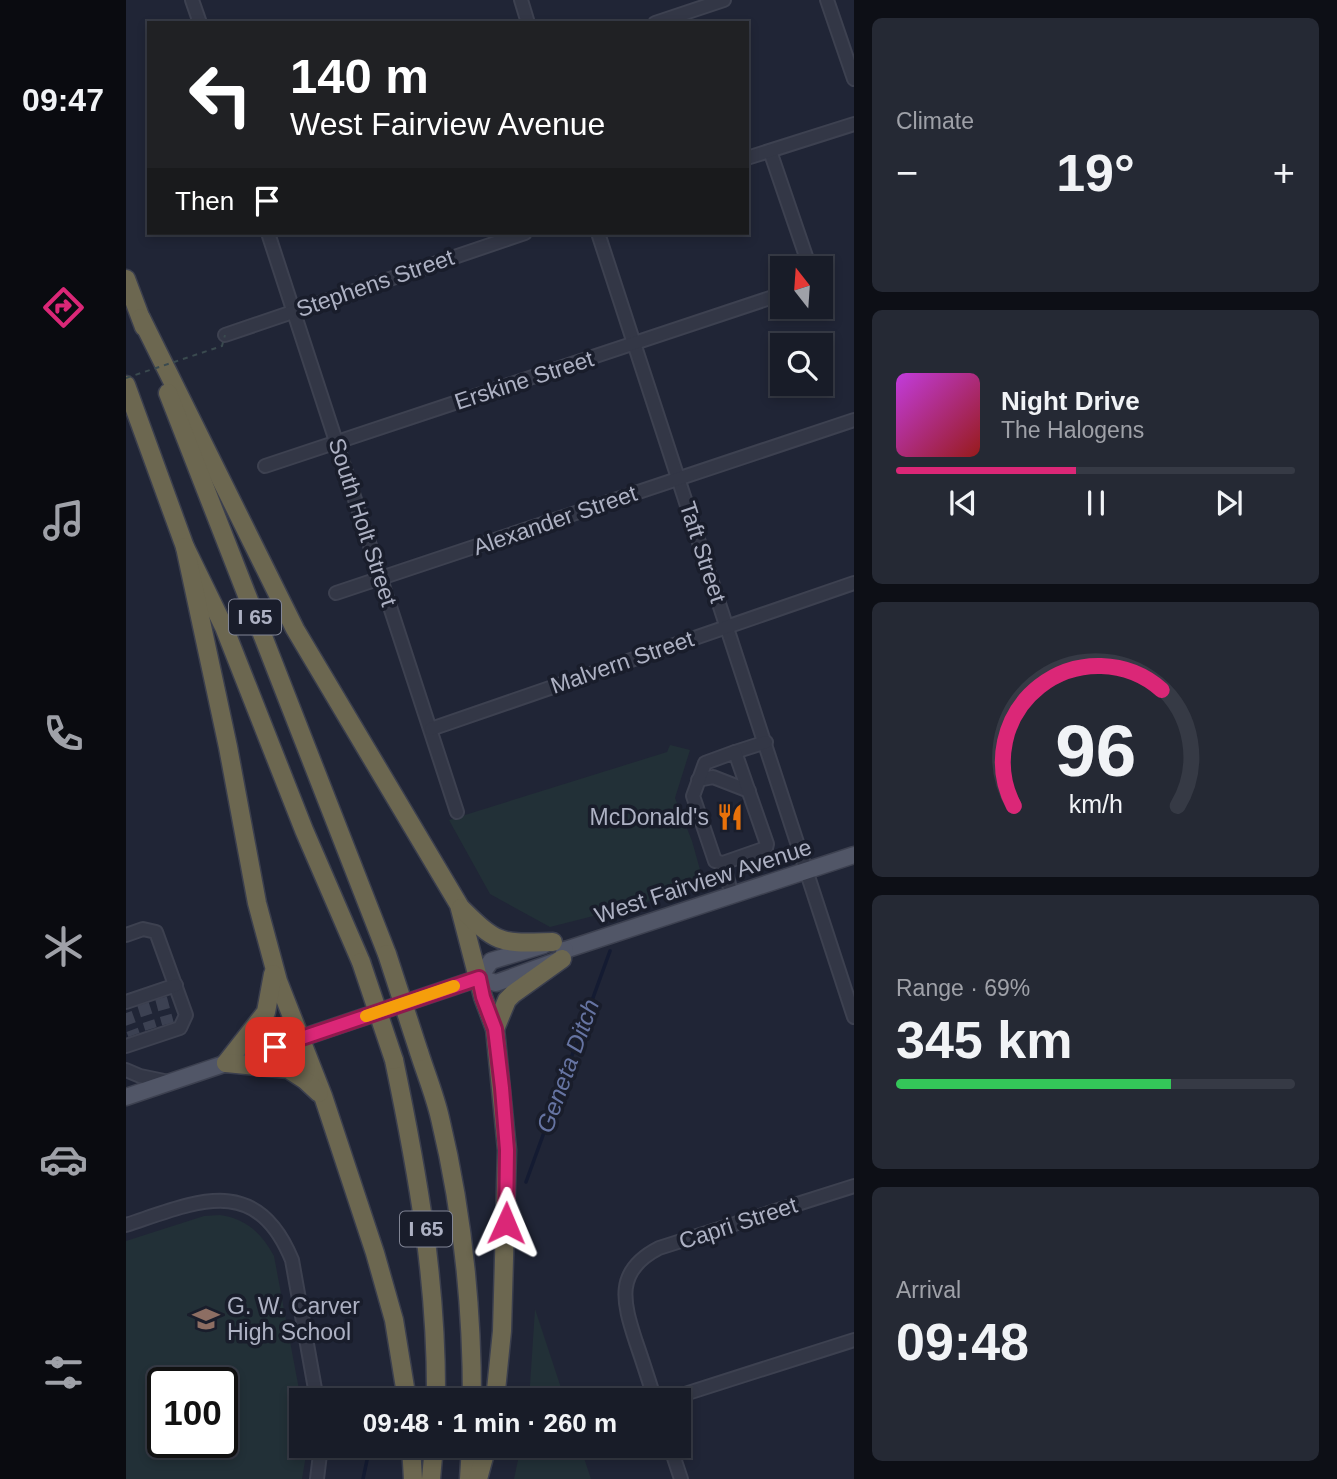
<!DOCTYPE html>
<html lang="en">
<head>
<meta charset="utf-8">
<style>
  :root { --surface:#181c28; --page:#252934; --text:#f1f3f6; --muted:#9fa1a8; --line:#363a45; --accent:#db2777 }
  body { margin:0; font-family:Arial,sans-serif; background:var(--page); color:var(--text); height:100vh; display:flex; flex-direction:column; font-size:26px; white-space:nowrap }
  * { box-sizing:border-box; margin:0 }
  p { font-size:23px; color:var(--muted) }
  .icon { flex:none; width:38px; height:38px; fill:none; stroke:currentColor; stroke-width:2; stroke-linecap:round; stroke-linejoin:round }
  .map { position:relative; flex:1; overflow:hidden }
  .sheet { display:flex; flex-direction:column; gap:18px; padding:18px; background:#0d0f16; width:483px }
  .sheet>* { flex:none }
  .banner { position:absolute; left:21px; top:21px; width:602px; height:214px; border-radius:0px; box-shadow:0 4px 10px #0003,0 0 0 2px var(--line); background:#202124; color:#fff; overflow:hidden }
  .needle { width:46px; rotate:343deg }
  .controls { position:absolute; left:644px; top:256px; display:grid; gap:14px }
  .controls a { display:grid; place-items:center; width:63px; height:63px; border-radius:0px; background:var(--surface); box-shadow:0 4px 10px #0003,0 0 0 2px var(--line); font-size:35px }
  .speed { position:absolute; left:21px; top:1367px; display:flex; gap:14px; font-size:35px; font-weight:700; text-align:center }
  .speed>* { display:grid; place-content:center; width:91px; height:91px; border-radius:50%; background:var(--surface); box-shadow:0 4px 10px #0003,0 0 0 2px var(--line); line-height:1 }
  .speed .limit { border:4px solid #111; border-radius:10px; background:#fff; color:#111 }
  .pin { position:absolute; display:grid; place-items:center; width:60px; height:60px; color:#fff; margin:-30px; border-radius:14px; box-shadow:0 4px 10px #0006 }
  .me { position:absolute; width:77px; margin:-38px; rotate:1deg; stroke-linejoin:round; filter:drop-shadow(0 0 5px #0008) }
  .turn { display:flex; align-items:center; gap:24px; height:147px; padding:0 28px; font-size:32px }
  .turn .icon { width:91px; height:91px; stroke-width:2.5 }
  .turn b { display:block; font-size:49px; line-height:60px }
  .then { display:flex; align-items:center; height:66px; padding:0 28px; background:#0003; gap:14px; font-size:26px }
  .big { font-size:52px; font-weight:700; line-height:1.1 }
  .sheet .widget { flex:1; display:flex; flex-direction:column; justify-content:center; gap:10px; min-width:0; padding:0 24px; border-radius:10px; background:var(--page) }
  .sheet .dial { align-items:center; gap:0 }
  .dial svg { height:182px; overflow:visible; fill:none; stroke:var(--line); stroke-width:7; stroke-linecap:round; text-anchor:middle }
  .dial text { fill:var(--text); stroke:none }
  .song { display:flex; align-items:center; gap:21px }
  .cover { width:84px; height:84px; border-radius:10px; background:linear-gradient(135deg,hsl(290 70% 55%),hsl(0 70% 35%)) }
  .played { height:7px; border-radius:4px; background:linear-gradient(90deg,var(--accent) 45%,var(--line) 45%) }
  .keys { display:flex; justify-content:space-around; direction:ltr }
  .heat { display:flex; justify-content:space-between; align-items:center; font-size:38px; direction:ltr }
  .charge { height:10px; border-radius:5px; background:linear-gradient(90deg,#34c759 69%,var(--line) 0) }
  .trip { position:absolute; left:163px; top:1388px; width:402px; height:70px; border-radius:0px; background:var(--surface); box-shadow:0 4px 10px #0003,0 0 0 2px var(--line); font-weight:700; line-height:70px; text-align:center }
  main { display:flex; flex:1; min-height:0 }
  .dock { display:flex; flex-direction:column; width:126px; justify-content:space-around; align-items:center; background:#0a0b10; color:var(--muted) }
  .dock .icon { width:49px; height:49px }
  .dock .selected { color:var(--accent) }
  .dock b { font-size:32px; color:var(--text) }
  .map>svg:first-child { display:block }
</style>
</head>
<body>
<main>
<nav class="dock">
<b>09:47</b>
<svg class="icon selected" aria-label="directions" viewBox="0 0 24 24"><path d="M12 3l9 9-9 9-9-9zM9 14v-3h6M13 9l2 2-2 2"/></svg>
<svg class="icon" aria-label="music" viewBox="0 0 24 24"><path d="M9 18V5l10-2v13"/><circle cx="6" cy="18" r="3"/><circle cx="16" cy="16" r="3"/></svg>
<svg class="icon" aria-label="phone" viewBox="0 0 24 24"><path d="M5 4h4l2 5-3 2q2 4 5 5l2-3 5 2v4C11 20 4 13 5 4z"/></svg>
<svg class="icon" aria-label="climate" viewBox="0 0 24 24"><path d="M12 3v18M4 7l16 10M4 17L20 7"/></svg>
<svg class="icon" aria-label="car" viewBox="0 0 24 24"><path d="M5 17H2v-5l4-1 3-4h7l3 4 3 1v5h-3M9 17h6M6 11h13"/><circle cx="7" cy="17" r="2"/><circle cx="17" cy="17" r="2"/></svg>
<svg class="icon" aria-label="filters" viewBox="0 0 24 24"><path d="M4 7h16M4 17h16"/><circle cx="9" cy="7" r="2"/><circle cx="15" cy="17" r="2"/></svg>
</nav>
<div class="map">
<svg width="728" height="1479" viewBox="0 0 728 1479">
  <rect width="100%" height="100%" fill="#202536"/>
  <!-- green -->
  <g fill="#223037" fill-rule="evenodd">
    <polygon points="544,745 564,750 549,798 566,841 578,884 511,905 424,927 364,894 323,820 541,752"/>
    <path d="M94,1215C121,1219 135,1233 148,1256L175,1400V1446H180L181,1449L176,1479H0V1241L78,1216ZM37,1382H96V1442H37Z"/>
    <polygon points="409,1309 439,1400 403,1400"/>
    <polygon points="395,1446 454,1446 465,1479 388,1479"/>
  </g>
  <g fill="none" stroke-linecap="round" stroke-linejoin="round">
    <!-- stream -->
    <g stroke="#141b32" stroke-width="3.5">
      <polyline points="400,1182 484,951"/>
      <polyline points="237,1479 244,1446"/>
    </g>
    <!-- minor-tunnel -->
    <g stroke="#3c4152" stroke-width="12" stroke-dasharray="12 6" stroke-linecap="butt">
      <polyline points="35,998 42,1024"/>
      <polyline points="17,1004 25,1029"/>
      <polyline points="0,1013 8,1035"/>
    </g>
    <defs>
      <g id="minor">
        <polyline points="66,0 74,23"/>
        <polyline points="395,0 402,23"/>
        <polyline points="701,0 728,79"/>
        <polyline points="529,23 598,0"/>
        <polyline points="644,151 684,268"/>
        <polyline points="621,158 728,124"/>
        <polyline points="142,233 331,812"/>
        <polyline points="472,233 728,1017"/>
        <polyline points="99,335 399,233"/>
        <polyline points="139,466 656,294"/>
        <polyline points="210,593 728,420"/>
        <polyline points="305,729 728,583"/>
        <polyline points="609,752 640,742"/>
        <polyline points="572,780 587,777 623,791"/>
        <polyline points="597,863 640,848 641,844 609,752 579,763 567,796 589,861 597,863 606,895"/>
        <polyline points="0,935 17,929 30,932 60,1015 54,1028 0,1046"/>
        <polyline points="0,1002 50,985"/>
        <polyline points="0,1070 14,1076 43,1082"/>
        <path d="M0,1225C70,1202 130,1172 166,1260L191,1400"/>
        <path d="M529,1400C523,1381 517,1362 510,1342C497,1302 488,1271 533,1248L728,1186"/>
        <polyline points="540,1400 728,1340"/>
        <polyline points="544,1446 555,1479"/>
        <polyline points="191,1479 195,1446"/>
      </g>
      <g id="major">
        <polyline points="439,950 728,855"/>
        <polyline points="353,978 365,961 418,945"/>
        <polyline points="0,1097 353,978 370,983 436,959 439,950"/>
      </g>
      <g id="highway">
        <polyline points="0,279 18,327"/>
        <polyline points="15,318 169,629 333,905 357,997 369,1029 381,1150 376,1331 369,1400"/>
        <polyline points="0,385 59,547 98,627 178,830 235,962"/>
        <polyline points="42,393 261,954"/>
        <polyline points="59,547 102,747 131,903 152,981 197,1096 249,1253 268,1320 281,1400"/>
        <path d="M335,908C373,946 375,943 427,942"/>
        <polyline points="369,1029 381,1000 387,994 436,959"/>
        <path d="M293,1052C300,1074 309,1096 314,1118C336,1209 346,1306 346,1400"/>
        <path d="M268,1060C292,1175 311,1282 310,1400"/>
        <polyline points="100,1063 140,1012 147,974"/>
        <polyline points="100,1063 162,1069 179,1080 193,1093"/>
        <polyline points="285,1446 287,1479"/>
        <polyline points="305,1479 308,1446"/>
        <polyline points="343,1479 345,1446"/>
        <polyline points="352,1479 361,1446"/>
      </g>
    </defs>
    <!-- minor casing -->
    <use href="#minor" stroke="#3d4150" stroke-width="16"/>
    <!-- major casing -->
    <use href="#major" stroke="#3d4150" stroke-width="19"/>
    <!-- highway casing -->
    <use href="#highway" stroke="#3b3f4e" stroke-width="21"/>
    <!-- minor -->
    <use href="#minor" stroke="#333746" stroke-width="12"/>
    <!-- major -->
    <use href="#major" stroke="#515667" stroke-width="16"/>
    <!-- highway -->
    <use href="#highway" stroke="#6c6750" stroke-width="18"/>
    <defs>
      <g id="highway-bridge">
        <polyline points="261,954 293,1052"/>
        <polyline points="235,962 268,1060"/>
      </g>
    </defs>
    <!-- highway-bridge casing -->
    <use href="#highway-bridge" stroke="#3b3f4e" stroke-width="21" stroke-linecap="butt"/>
    <!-- path-bridge -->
    <polyline stroke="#3a4a4f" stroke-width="2" stroke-dasharray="5 5" stroke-linecap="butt" points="0,378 96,346 99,335"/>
    <!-- highway-bridge -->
    <use href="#highway-bridge" stroke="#6c6750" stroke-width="18"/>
  </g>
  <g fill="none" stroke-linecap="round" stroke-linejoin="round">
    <defs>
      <polyline id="route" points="149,1047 353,978 357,997 369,1029 376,1088 381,1150 380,1223"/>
    </defs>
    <!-- route casing -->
    <use href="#route" stroke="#8e194d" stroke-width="18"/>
    <!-- route -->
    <use href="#route" stroke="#db2777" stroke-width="12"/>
    <!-- slow -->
    <polyline stroke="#f59e0b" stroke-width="12" points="240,1016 328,986"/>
  </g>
  <!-- icons -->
  <defs>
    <symbol id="restaurant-bare" viewBox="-9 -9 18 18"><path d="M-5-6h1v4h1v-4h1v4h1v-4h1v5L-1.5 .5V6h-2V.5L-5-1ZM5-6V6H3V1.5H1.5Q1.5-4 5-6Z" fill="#e8710a" stroke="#191d2b" stroke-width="2.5" paint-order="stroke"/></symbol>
    <symbol id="school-bare" viewBox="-9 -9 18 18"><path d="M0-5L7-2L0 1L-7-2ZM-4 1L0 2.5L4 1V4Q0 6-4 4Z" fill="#8d6e63" stroke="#191d2b" stroke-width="2.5" paint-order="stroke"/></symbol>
  </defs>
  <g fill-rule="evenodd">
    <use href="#restaurant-bare" x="585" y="798" width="38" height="38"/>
    <use href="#school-bare" x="61" y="1300" width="38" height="38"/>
  </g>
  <g text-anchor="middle" stroke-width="7" stroke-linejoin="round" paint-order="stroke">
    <!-- shield labels -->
    <g fill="#191d2b" stroke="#818595" stroke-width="2">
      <rect x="103" y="599.5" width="52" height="35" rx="5"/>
      <rect x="274" y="1211.5" width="52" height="35" rx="5"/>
    </g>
    <g font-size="21" font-weight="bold" fill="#adb1c3">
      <text x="129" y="624">I 65</text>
      <text x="300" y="1236">I 65</text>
    </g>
    <!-- street labels -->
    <g font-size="23" fill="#adb1c3" stroke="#191d2b">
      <text transform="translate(249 283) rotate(-19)" y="8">Stephens Street</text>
      <text transform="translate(398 380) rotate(-18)" y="8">Erskine Street</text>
      <text transform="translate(429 520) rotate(-19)" y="8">Alexander Street</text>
      <text transform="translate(237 522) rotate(72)" y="8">South Holt Street</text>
      <text transform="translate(577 552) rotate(72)" y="8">Taft Street</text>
      <text transform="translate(496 662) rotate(-19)" y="8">Malvern Street</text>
      <text transform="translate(577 881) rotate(-18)" y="8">West Fairview Avenue</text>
      <text transform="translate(612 1223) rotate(-18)" y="8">Capri Street</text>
    </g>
    <!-- poi labels -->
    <g font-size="23" fill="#adb1c3" stroke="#191d2b" text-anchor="end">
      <text x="583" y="825">McDonald's</text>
      <text x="101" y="1314" text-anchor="start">G. W. Carver<tspan x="101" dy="26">High School</tspan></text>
    </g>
    <!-- water labels -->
    <g font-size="24" font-style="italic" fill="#6674a2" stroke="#191d2b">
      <text transform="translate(442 1066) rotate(-70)" y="8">Geneta Ditch</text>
    </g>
  </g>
</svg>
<div class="controls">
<a><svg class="needle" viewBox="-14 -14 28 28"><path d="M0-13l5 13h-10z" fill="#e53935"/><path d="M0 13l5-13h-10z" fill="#9fa1a8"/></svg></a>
<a><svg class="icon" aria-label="search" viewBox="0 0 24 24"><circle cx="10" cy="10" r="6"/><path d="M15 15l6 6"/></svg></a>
</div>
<div class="speed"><div class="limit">100</div></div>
<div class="pin" style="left:149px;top:1047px;background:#d93025"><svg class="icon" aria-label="arrive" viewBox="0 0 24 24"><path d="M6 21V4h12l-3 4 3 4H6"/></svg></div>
<svg class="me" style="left:380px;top:1223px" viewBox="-20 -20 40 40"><path d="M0-17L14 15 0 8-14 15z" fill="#db2777" stroke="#fff" stroke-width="4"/></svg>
<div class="trip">09:48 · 1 min · 260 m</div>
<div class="banner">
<div class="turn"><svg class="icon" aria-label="left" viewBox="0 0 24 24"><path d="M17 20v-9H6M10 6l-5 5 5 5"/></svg><div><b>140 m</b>West Fairview Avenue</div></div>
<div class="then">Then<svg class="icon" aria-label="arrive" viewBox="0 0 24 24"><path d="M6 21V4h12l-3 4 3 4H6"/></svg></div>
</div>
</div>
<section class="sheet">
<div class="widget"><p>Climate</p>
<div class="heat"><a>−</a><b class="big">19°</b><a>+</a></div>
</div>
<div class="widget">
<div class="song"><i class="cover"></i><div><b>Night Drive</b><p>The Halogens</p></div></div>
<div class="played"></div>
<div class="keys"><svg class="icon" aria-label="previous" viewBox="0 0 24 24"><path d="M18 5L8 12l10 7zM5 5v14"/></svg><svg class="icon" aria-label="pause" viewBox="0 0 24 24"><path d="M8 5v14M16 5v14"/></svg><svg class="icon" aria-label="next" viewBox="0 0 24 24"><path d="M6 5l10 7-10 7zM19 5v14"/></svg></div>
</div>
<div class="widget dial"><svg viewBox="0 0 100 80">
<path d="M14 69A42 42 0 1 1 86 69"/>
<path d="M14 69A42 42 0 0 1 79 18" stroke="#db2777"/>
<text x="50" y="56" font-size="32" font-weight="700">96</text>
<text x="50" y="72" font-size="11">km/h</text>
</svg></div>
<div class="widget"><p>Range · 69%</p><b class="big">345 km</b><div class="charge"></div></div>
<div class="widget"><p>Arrival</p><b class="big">09:48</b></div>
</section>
</main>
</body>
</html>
